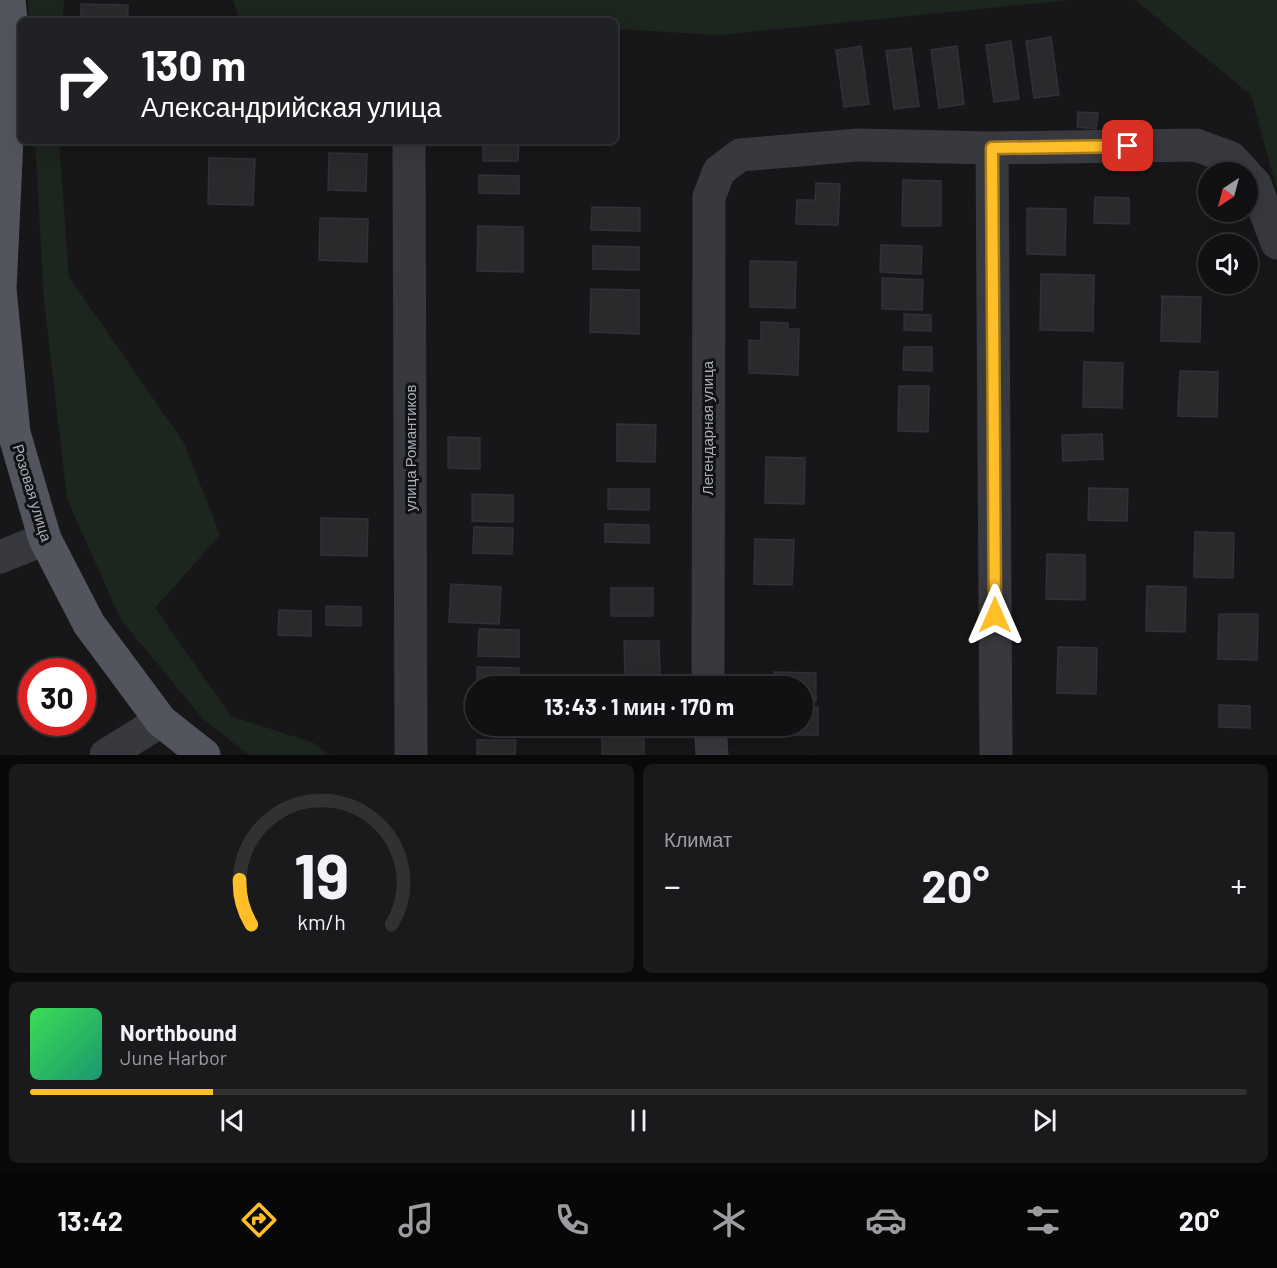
<!DOCTYPE html>
<html lang="ru">
<head>
<meta charset="utf-8">
<style>
  :root { --surface:#111113; --page:#1a1a1c; --text:#f1f3f6; --muted:#9c9da0; --line:#303133; --accent:#ffbf29 }
  body { margin:0; font-family:Barlow,sans-serif; background:var(--page); color:var(--text); height:100vh; display:flex; flex-direction:column; font-size:22px; white-space:nowrap }
  * { box-sizing:border-box; margin:0 }
  p { font-size:20px; color:var(--muted) }
  .icon { flex:none; width:33px; height:33px; fill:none; stroke:currentColor; stroke-width:2; stroke-linecap:round; stroke-linejoin:round }
  .map { position:relative; height:755px; overflow:hidden }
  .sheet { display:flex; flex-direction:column; gap:9px; padding:9px; background:#09090a; flex:1 }
  .sheet>* { flex:none }
  .banner { position:absolute; left:18px; top:18px; width:600px; height:126px; border-radius:9px; box-shadow:0 6px 24px #0002,0 0 0 2px var(--line); background:#202124; color:#fff; overflow:hidden }
  .needle { width:39px; rotate:216deg }
  .tools { position:absolute; left:1198px; top:162px; display:grid; gap:12px }
  .tools a { display:grid; place-items:center; width:60px; height:60px; border-radius:50%; background:var(--surface); box-shadow:0 6px 24px #0002,0 0 0 2px var(--line); font-size:30px }
  .speed { position:absolute; left:18px; top:658px; display:flex; gap:12px; font-size:30px; font-weight:700; text-align:center }
  .speed>* { display:grid; place-content:center; width:78px; height:78px; border-radius:50%; background:var(--surface); box-shadow:0 6px 24px #0002,0 0 0 2px var(--line); line-height:1 }
  .speed .limit { border:9px solid #d22; background:#fff; color:#111 }
  .pin { position:absolute; display:grid; place-items:center; width:51px; height:51px; color:#fff; margin:-26px; border-radius:12px; box-shadow:0 3px 9px #0006 }
  .me { position:absolute; width:66px; margin:-33px; rotate:0deg; stroke-linejoin:round; filter:drop-shadow(0 0 4px #0008) }
  .turn { display:flex; align-items:center; gap:21px; height:126px; padding:0 24px; font-size:27px }
  .turn .icon { width:78px; height:78px; stroke-width:2.5 }
  .turn b { display:block; font-size:42px; line-height:51px }
  .big { font-size:45px; font-weight:700; line-height:1.1 }
  .sheet .tile { flex:1; display:flex; flex-direction:column; justify-content:center; gap:9px; min-width:0; padding:0 21px; border-radius:9px; background:var(--page) }
  .sheet .dial { align-items:center; gap:0 }
  .dial svg { height:156px; overflow:visible; fill:none; stroke:var(--line); stroke-width:7; stroke-linecap:round; text-anchor:middle }
  .dial text { fill:var(--text); stroke:none }
  .song { display:flex; align-items:center; gap:18px }
  .cover { width:72px; height:72px; border-radius:9px; background:linear-gradient(135deg,hsl(130 70% 55%),hsl(160 70% 35%)) }
  .played { height:6px; border-radius:3px; background:linear-gradient(90deg,var(--accent) 15%,var(--line) 15%) }
  .keys { display:flex; justify-content:space-around; direction:ltr }
  .heat { display:flex; justify-content:space-between; align-items:center; font-size:33px; direction:ltr }
  .sheet .tiles { flex:1; display:grid; gap:9px; grid-template-columns:1fr 1fr }
  .tile:last-child { grid-column:span 2 }
  .trip { position:absolute; left:465px; top:676px; width:348px; height:60px; border-radius:30px; background:var(--surface); box-shadow:0 6px 24px #0002,0 0 0 2px var(--line); font-weight:700; line-height:60px; text-align:center }
  .menu { display:flex; height:96px; justify-content:space-around; align-items:center; background:#070708; color:var(--muted) }
  .menu .icon { width:42px; height:42px }
  .menu .active { color:var(--accent) }
  .menu b { font-size:27px; color:var(--text) }
  .map>svg:first-child { display:block }
</style>
</head>
<body>
<div class="map">
<svg width="1277" height="755" viewBox="0 0 1277 755">
  <rect width="100%" height="100%" fill="#171719"/>
  <!-- green -->
  <g fill="#1c251e">
    <polygon points="28,0 64,0 63,21 29,21"/>
    <polygon points="233,0 1071,0 719,35 615,29 615,21 478,21 404,17 359,21 240,21"/>
    <polygon points="1135,0 1277,0 1277,190 1251,95"/>
    <polygon points="35,141 59,141 69,277 184,443 220,535 155,608 231,716 314,743 329,755 249,755 204,720 121,620 67,499 44,300"/>
  </g>
  <!-- building -->
  <g fill="#2a2a2d" stroke="#313136" stroke-width="1.5">
    <polygon points="81,4 128,5 128,21 81,21"/>
    <polygon points="1051,37 1059,95 1034,98 1026,41"/>
    <polygon points="1011,41 1019,99 994,102 986,45"/>
    <polygon points="861,46 869,104 844,107 836,50"/>
    <polygon points="957,46 964,104 939,108 931,50"/>
    <polygon points="911,48 919,106 894,109 886,51"/>
    <polygon points="1078,112 1098,113 1096,129 1077,127"/>
    <polygon points="230,141 275,141 275,144 230,143"/>
    <polygon points="483,141 519,141 518,161 483,161"/>
    <polygon points="329,153 367,154 366,191 328,190"/>
    <polygon points="209,158 255,159 253,205 208,204"/>
    <polygon points="479,175 519,176 519,194 479,193"/>
    <polygon points="903,180 941,181 941,226 902,226"/>
    <polygon points="816,183 840,184 838,225 796,224 797,200 815,200"/>
    <polygon points="1095,197 1129,198 1129,224 1094,223"/>
    <polygon points="592,207 640,208 640,231 591,230"/>
    <polygon points="1027,208 1066,209 1065,255 1027,254"/>
    <polygon points="320,218 368,219 367,262 319,260"/>
    <polygon points="478,226 523,227 523,272 477,271"/>
    <polygon points="881,245 922,246 921,274 880,272"/>
    <polygon points="593,246 639,247 639,270 593,269"/>
    <polygon points="750,261 796,262 795,308 750,307"/>
    <polygon points="1041,274 1094,275 1093,331 1040,330"/>
    <polygon points="882,278 923,280 922,310 882,309"/>
    <polygon points="591,289 639,290 639,334 590,332"/>
    <polygon points="1162,296 1201,297 1200,342 1161,341"/>
    <polygon points="904,314 931,315 931,331 904,330"/>
    <polygon points="761,322 788,323 788,329 799,329 798,375 749,373 749,340 761,341"/>
    <polygon points="904,347 932,347 932,371 903,370"/>
    <polygon points="1084,362 1123,363 1122,408 1083,407"/>
    <polygon points="1180,371 1218,372 1217,417 1178,416"/>
    <polygon points="899,386 929,386 928,432 898,431"/>
    <polygon points="617,424 656,425 655,462 617,461"/>
    <polygon points="1102,434 1103,459 1063,461 1062,435"/>
    <polygon points="448,437 480,438 480,469 448,468"/>
    <polygon points="766,457 805,458 804,504 765,503"/>
    <polygon points="1089,488 1128,489 1127,521 1088,520"/>
    <polygon points="608,489 649,489 649,510 608,509"/>
    <polygon points="472,494 513,495 513,522 472,521"/>
    <polygon points="321,518 368,519 367,556 321,555"/>
    <polygon points="605,524 649,525 649,543 605,542"/>
    <polygon points="474,527 513,528 512,554 473,553"/>
    <polygon points="1195,532 1234,533 1233,578 1194,577"/>
    <polygon points="755,539 794,540 792,585 754,584"/>
    <polygon points="1047,554 1085,555 1085,600 1046,599"/>
    <polygon points="451,584 501,587 499,624 449,622"/>
    <polygon points="1147,586 1186,587 1185,632 1146,631"/>
    <rect x="611" y="588" width="42" height="28"/>
    <polygon points="326,606 361,607 361,626 326,625"/>
    <polygon points="279,610 311,611 311,636 278,635"/>
    <polygon points="1219,614 1258,614 1257,660 1218,659"/>
    <polygon points="479,629 519,630 519,657 478,656"/>
    <polygon points="624,641 659,641 660,674 625,674"/>
    <polygon points="1058,647 1097,648 1096,694 1057,693"/>
    <polygon points="477,667 519,668 518,687 477,687"/>
    <polygon points="774,672 816,673 816,701 802,701 802,687 774,687"/>
    <polygon points="1219,705 1250,706 1250,728 1219,727"/>
    <polygon points="802,707 818,707 818,735 775,735 775,726 802,726"/>
    <polygon points="476,726 518,726 518,732 476,731"/>
    <rect x="602" y="734" width="42" height="21"/>
    <polygon points="477,740 516,740 515,755 477,755"/>
  </g>
  <g fill="none" stroke-linecap="round" stroke-linejoin="round">
    <!-- minor -->
    <g stroke="#38393f" stroke-width="33">
      <polyline points="409,141 411,755"/>
      <polyline points="992,148 996,755"/>
      <polyline points="1248,177 1255,184 1277,243"/>
      <polyline points="0,557 45,539"/>
      <polyline points="708,687 709,197 719,171 740,155 858,145 992,148 1196,145 1231,158 1244,172"/>
      <polyline points="710,726 712,755"/>
      <polyline points="106,755 161,721"/>
    </g>
    <!-- major -->
    <polyline stroke="#53555e" stroke-width="33" points="9,0 12,30 0,289 14,433 45,539 89,624 161,721 204,755"/>
  </g>
  <g fill="none" stroke-linecap="round" stroke-linejoin="round">
    <defs>
      <polyline id="route" points="995,615 992,148 1128,146"/>
    </defs>
    <!-- route casing -->
    <use href="#route" stroke="#a67c1b" stroke-width="15"/>
    <!-- route -->
    <use href="#route" stroke="#ffbf29" stroke-width="10"/>
  </g>
  <g text-anchor="middle" stroke-width="6" stroke-linejoin="round" paint-order="stroke">
    <!-- street labels -->
    <g font-size="15" fill="#a8adba" stroke="#121214">
      <text transform="translate(708 428) rotate(-90)" y="5">Легендарная улица</text>
      <text transform="translate(411 448) rotate(-90)" y="5">улица Романтиков</text>
      <text transform="translate(32 493) rotate(73)" y="5">Розовая улица</text>
    </g>
  </g>
</svg>
<div class="tools">
<a><svg class="needle" viewBox="-14 -14 28 28"><path d="M0-13l5 13h-10z" fill="#e53935"/><path d="M0 13l5-13h-10z" fill="#9c9da0"/></svg></a>
<a><svg class="icon" aria-label="sound" viewBox="0 0 24 24"><path d="M4 9h4l5-4v14l-5-4H4zM17 9q2 3 0 6"/></svg></a>
</div>
<div class="speed"><div class="limit">30</div></div>
<div class="pin" style="left:1128px;top:146px;background:#d93025"><svg class="icon" aria-label="arrive" viewBox="0 0 24 24"><path d="M6 21V4h12l-3 4 3 4H6"/></svg></div>
<svg class="me" style="left:995px;top:615px" viewBox="-20 -20 40 40"><path d="M0-17L14 15 0 8-14 15z" fill="#ffbf29" stroke="#fff" stroke-width="4"/></svg>
<div class="trip">13:43 · 1 мин · 170 m</div>
<div class="banner">
<div class="turn"><svg class="icon" aria-label="right" viewBox="0 0 24 24"><path d="M7 20v-9h11M14 6l5 5-5 5"/></svg><div><b>130 m</b>Александрийская улица</div></div>
</div>
</div>
<section class="sheet">
<div class="tiles">
<div class="tile dial"><svg viewBox="0 0 100 80">
<path d="M14 69A42 42 0 1 1 86 69"/>
<path d="M14 69A42 42 0 0 1 8 46" stroke="#ffbf29"/>
<text x="50" y="56" font-size="32" font-weight="700">19</text>
<text x="50" y="72" font-size="11">km/h</text>
</svg></div>
<div class="tile"><p>Климат</p>
<div class="heat"><a>−</a><b class="big">20°</b><a>+</a></div>
</div>
<div class="tile">
<div class="song"><i class="cover"></i><div><b>Northbound</b><p>June Harbor</p></div></div>
<div class="played"></div>
<div class="keys"><svg class="icon" aria-label="previous" viewBox="0 0 24 24"><path d="M18 5L8 12l10 7zM5 5v14"/></svg><svg class="icon" aria-label="pause" viewBox="0 0 24 24"><path d="M8 5v14M16 5v14"/></svg><svg class="icon" aria-label="next" viewBox="0 0 24 24"><path d="M6 5l10 7-10 7zM19 5v14"/></svg></div>
</div>
</div>
</section>
<nav class="menu">
<b>13:42</b>
<svg class="icon active" aria-label="directions" viewBox="0 0 24 24"><path d="M12 3l9 9-9 9-9-9zM9 14v-3h6M13 9l2 2-2 2"/></svg>
<svg class="icon" aria-label="music" viewBox="0 0 24 24"><path d="M9 18V5l10-2v13"/><circle cx="6" cy="18" r="3"/><circle cx="16" cy="16" r="3"/></svg>
<svg class="icon" aria-label="phone" viewBox="0 0 24 24"><path d="M5 4h4l2 5-3 2q2 4 5 5l2-3 5 2v4C11 20 4 13 5 4z"/></svg>
<svg class="icon" aria-label="climate" viewBox="0 0 24 24"><path d="M12 3v18M4 7l16 10M4 17L20 7"/></svg>
<svg class="icon" aria-label="car" viewBox="0 0 24 24"><path d="M5 17H2v-5l4-1 3-4h7l3 4 3 1v5h-3M9 17h6M6 11h13"/><circle cx="7" cy="17" r="2"/><circle cx="17" cy="17" r="2"/></svg>
<svg class="icon" aria-label="filters" viewBox="0 0 24 24"><path d="M4 7h16M4 17h16"/><circle cx="9" cy="7" r="2"/><circle cx="15" cy="17" r="2"/></svg>
<b>20°</b>
</nav>
</body>
</html>
